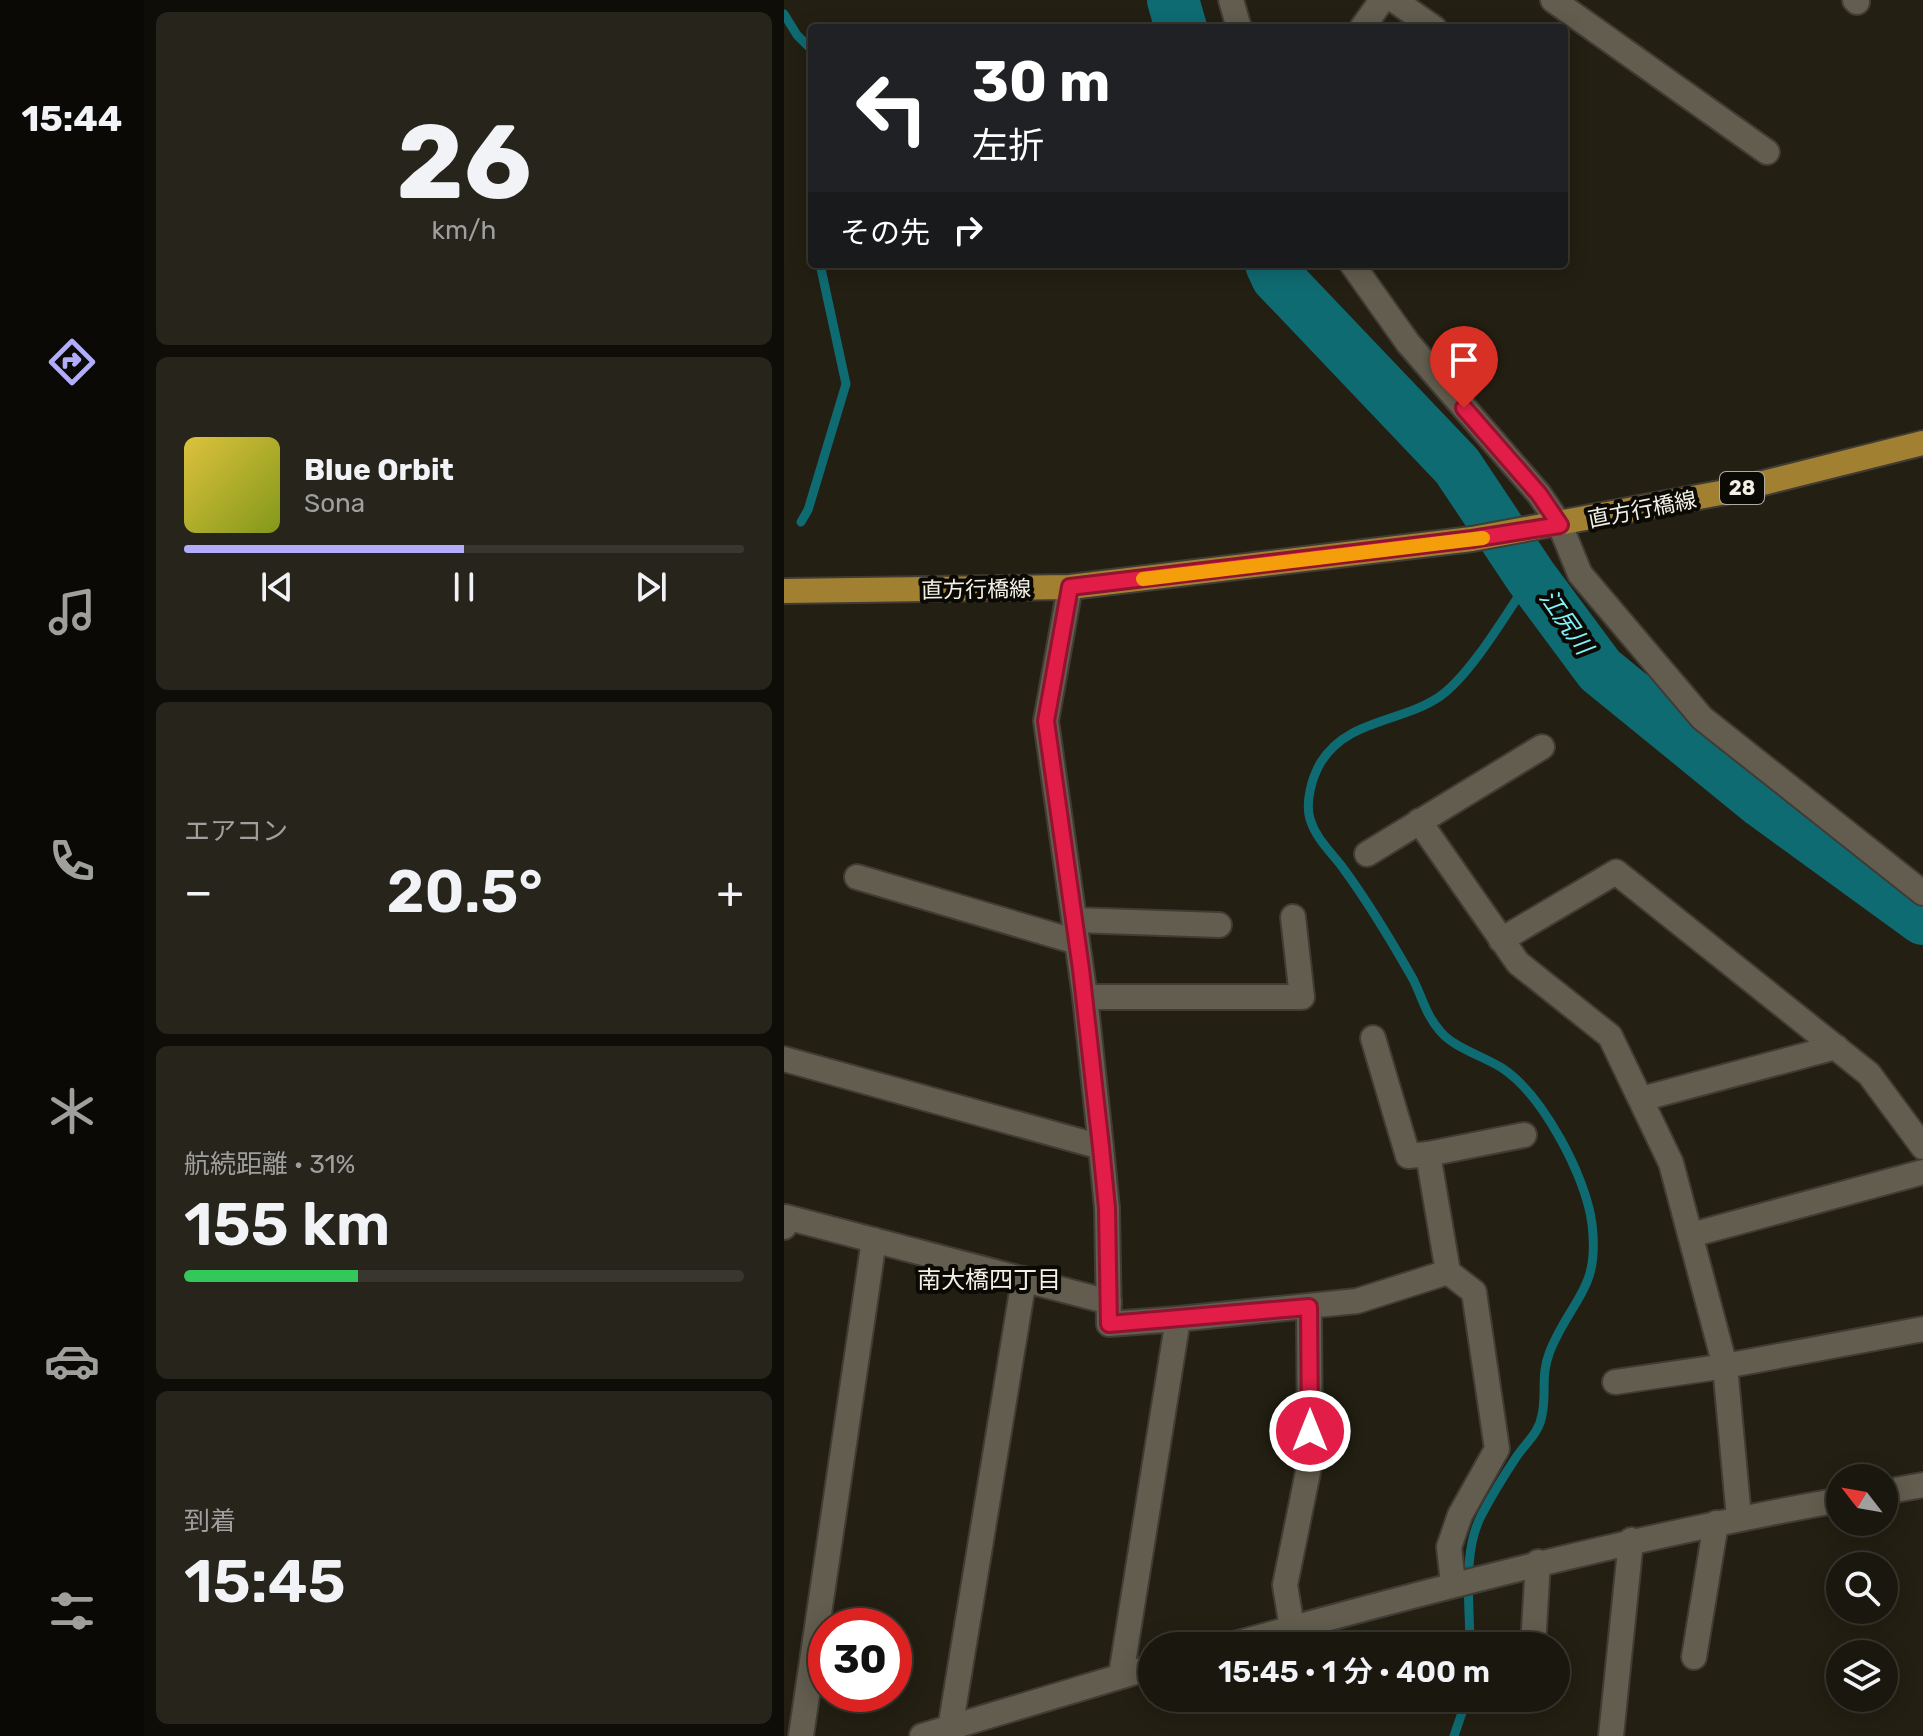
<!DOCTYPE html>
<html lang="ja">
<head>
<meta charset="utf-8">
<style>
  :root { --surface:#1a170e; --page:#27241c; --text:#f1f3f6; --muted:#9f9f9e; --line:#38362e; --accent:#b1adfa }
  body { margin:0; font-family:Rubik,"Noto Sans JP",sans-serif; background:var(--page); color:var(--text); height:100vh; display:flex; flex-direction:column; font-size:30px; white-space:nowrap }
  * { box-sizing:border-box; margin:0 }
  p { font-size:26px; color:var(--muted) }
  .icon { flex:none; width:44px; height:44px; fill:none; stroke:currentColor; stroke-width:2; stroke-linecap:round; stroke-linejoin:round }
  .map { position:relative; flex:1; overflow:hidden }
  .details { display:flex; flex-direction:column; gap:12px; padding:12px; background:#0e0d08; width:640px }
  .details>* { flex:none }
  .hud { position:absolute; left:24px; top:24px; width:760px; height:244px; border-radius:8px; box-shadow:0 4px 20px #0003,0 0 0 2px var(--line); background:#202124; color:#fff; overflow:hidden }
  .needle { width:52px; rotate:301deg }
  .fabs { position:absolute; left:1042px; top:1464px; display:grid; gap:16px }
  .fabs a { display:grid; place-items:center; width:72px; height:72px; border-radius:50%; background:var(--surface); box-shadow:0 4px 20px #0003,0 0 0 2px var(--line); font-size:40px }
  .speed { position:absolute; left:24px; top:1608px; display:flex; gap:16px; font-size:40px; font-weight:700; text-align:center }
  .speed>* { display:grid; place-content:center; width:104px; height:104px; border-radius:50%; background:var(--surface); box-shadow:0 4px 20px #0003,0 0 0 2px var(--line); line-height:1 }
  .speed .limit { border:12px solid #d22; background:#fff; color:#111 }
  .pin { position:absolute; display:grid; place-items:center; width:68px; height:68px; color:#fff; margin:-82px -34px; border-radius:50% 50% 50% 0; rotate:-45deg; box-shadow:0 0 8px #0007 }
  .pin .icon { rotate:45deg }
  .me { position:absolute; width:88px; margin:-44px; rotate:0deg; stroke-linejoin:round; filter:drop-shadow(0 0 6px #0008) }
  .turn { display:flex; align-items:center; gap:28px; height:168px; padding:0 32px; font-size:36px }
  .turn .icon { width:104px; height:104px; stroke-width:2.5 }
  .turn b { display:block; font-size:56px; line-height:68px }
  .then { display:flex; align-items:center; height:76px; padding:0 32px; background:#0003; gap:16px; font-size:30px }
  .big { font-size:60px; font-weight:600; line-height:1.1 }
  .details .tile { flex:1; display:flex; flex-direction:column; justify-content:center; gap:12px; min-width:0; padding:0 28px; border-radius:12px; background:var(--page) }
  .details .dial { align-items:center; gap:0 }
  .dial b { font-size:104px; line-height:1 }
  .song { display:flex; align-items:center; gap:24px }
  .cover { width:96px; height:96px; border-radius:12px; background:linear-gradient(135deg,hsl(50 70% 55%),hsl(70 70% 35%)) }
  .played { height:8px; border-radius:4px; background:linear-gradient(90deg,var(--accent) 50%,var(--line) 50%) }
  .keys { display:flex; justify-content:space-around; direction:ltr }
  .heat { display:flex; justify-content:space-between; align-items:center; font-size:44px; direction:ltr }
  .charge { height:12px; border-radius:6px; background:linear-gradient(90deg,#34c759 31%,var(--line) 0) }
  .trip { position:absolute; left:354px; top:1632px; width:432px; height:80px; border-radius:40px; background:var(--surface); box-shadow:0 4px 20px #0003,0 0 0 2px var(--line); font-weight:600; line-height:80px; text-align:center }
  main { display:flex; flex:1; min-height:0 }
  .dock { display:flex; flex-direction:column; width:144px; justify-content:space-around; align-items:center; background:#0a0906; color:var(--muted) }
  .dock .icon { width:56px; height:56px }
  .dock .active { color:var(--accent) }
  .dock b { font-size:36px; color:var(--text) }
  .map>svg:first-child { display:block }
</style>
</head>
<body>
<main>
<nav class="dock">
<b>15:44</b>
<svg class="icon active" aria-label="directions" viewBox="0 0 24 24"><path d="M12 3l9 9-9 9-9-9zM9 14v-3h6M13 9l2 2-2 2"/></svg>
<svg class="icon" aria-label="music" viewBox="0 0 24 24"><path d="M9 18V5l10-2v13"/><circle cx="6" cy="18" r="3"/><circle cx="16" cy="16" r="3"/></svg>
<svg class="icon" aria-label="phone" viewBox="0 0 24 24"><path d="M5 4h4l2 5-3 2q2 4 5 5l2-3 5 2v4C11 20 4 13 5 4z"/></svg>
<svg class="icon" aria-label="climate" viewBox="0 0 24 24"><path d="M12 3v18M4 7l16 10M4 17L20 7"/></svg>
<svg class="icon" aria-label="car" viewBox="0 0 24 24"><path d="M5 17H2v-5l4-1 3-4h7l3 4 3 1v5h-3M9 17h6M6 11h13"/><circle cx="7" cy="17" r="2"/><circle cx="17" cy="17" r="2"/></svg>
<svg class="icon" aria-label="filters" viewBox="0 0 24 24"><path d="M4 7h16M4 17h16"/><circle cx="9" cy="7" r="2"/><circle cx="15" cy="17" r="2"/></svg>
</nav>
<section class="details">
<div class="tile dial"><b>26</b><p>km/h</p></div>
<div class="tile">
<div class="song"><i class="cover"></i><div><b>Blue Orbit</b><p>Sona</p></div></div>
<div class="played"></div>
<div class="keys"><svg class="icon" aria-label="previous" viewBox="0 0 24 24"><path d="M18 5L8 12l10 7zM5 5v14"/></svg><svg class="icon" aria-label="pause" viewBox="0 0 24 24"><path d="M8 5v14M16 5v14"/></svg><svg class="icon" aria-label="next" viewBox="0 0 24 24"><path d="M6 5l10 7-10 7zM19 5v14"/></svg></div>
</div>
<div class="tile"><p>エアコン</p>
<div class="heat"><a>−</a><b class="big">20.5°</b><a>+</a></div>
</div>
<div class="tile"><p>航続距離 · 31%</p><b class="big">155 km</b><div class="charge"></div></div>
<div class="tile"><p>到着</p><b class="big">15:45</b></div>
</section>
<div class="map">
<svg width="1139" height="1736" viewBox="0 0 1139 1736">
  <rect width="100%" height="100%" fill="#231f12"/>
  <g fill="none" stroke-linecap="round" stroke-linejoin="round">
    <!-- stream -->
    <g stroke="#0f6b72" stroke-width="9">
      <polyline points="0,14 13,35 28,50"/>
      <polyline points="28,198 28,202"/>
      <polyline points="17,522 24,510 62,384 36,264"/>
      <path d="M686,1646C686,1606 678,1553 697,1516C707,1497 719,1477 731,1459C740,1444 755,1434 758,1415C763,1392 756,1376 766,1351C788,1297 816,1291 808,1224C802,1176 758,1094 718,1068C699,1056 670,1048 656,1031C642,1015 638,997 629,979C608,942 584,902 559,868C547,852 532,839 526,819C521,802 528,777 537,762C564,719 616,723 655,697C687,675 724,611 747,577"/>
      <polyline points="670,1736 683,1698"/>
    </g>
    <!-- river -->
    <g stroke="#0f6b72" stroke-width="52">
      <polyline points="389,0 397,28"/>
      <polyline points="487,264 493,277 673,466 747,577 816,670 978,802 1139,919"/>
    </g>
    <defs>
      <g id="minor">
        <polyline points="447,0 455,28"/>
        <polyline points="610,0 650,28"/>
        <polyline points="769,0 983,152"/>
        <polyline points="1071,0 1073,2"/>
        <polyline points="578,28 598,0"/>
        <polyline points="568,264 624,343 755,494 776,525 796,574 918,718 1139,893"/>
        <polyline points="286,587 262,721 301,997 317,1147 323,1208 325,1324 394,1319 337,1675"/>
        <polyline points="635,821 734,963 826,1036 887,1163 941,1366 955,1518"/>
        <polyline points="583,854 758,747"/>
        <polyline points="73,877 293,942"/>
        <polyline points="291,920 435,925"/>
        <polyline points="717,940 832,872 1085,1074 1139,1147"/>
        <polyline points="301,997 518,997 509,917"/>
        <polyline points="589,1038 624,1156 644,1154 664,1272"/>
        <polyline points="0,1059 317,1147"/>
        <polyline points="857,1099 1052,1047"/>
        <polyline points="644,1154 740,1135"/>
        <polyline points="0,1227 2,1217 325,1302"/>
        <polyline points="907,1235 1139,1172"/>
        <polyline points="394,1319 573,1301 664,1272 690,1292 713,1449 676,1515 665,1547 669,1583"/>
        <polyline points="831,1382 941,1366 1139,1329"/>
        <polyline points="1100,1492 1139,1485"/>
        <polyline points="508,1628 501,1585 526,1462 525,1307"/>
        <path d="M443,1646C646,1590 848,1537 1056,1500"/>
        <polyline points="749,1646 754,1562"/>
        <polyline points="910,1657 932,1523"/>
        <polyline points="746,1699 746,1698"/>
        <polyline points="166,1729 240,1279"/>
        <polyline points="17,1736 90,1240"/>
        <polyline points="138,1736 368,1667"/>
        <polyline points="827,1736 847,1540"/>
      </g>
      <polyline id="primary" points="0,591 286,587 688,539 947,491 1139,443"/>
    </defs>
    <!-- minor casing -->
    <use href="#minor" stroke="#403b34" stroke-width="28"/>
    <!-- primary casing -->
    <use href="#primary" stroke="#403b34" stroke-width="28"/>
    <!-- minor -->
    <use href="#minor" stroke="#625d4e" stroke-width="24"/>
    <!-- primary -->
    <use href="#primary" stroke="#a28032" stroke-width="24"/>
  </g>
  <g fill="none" stroke-linecap="round" stroke-linejoin="round">
    <defs>
      <polyline id="route" points="526,1431 525,1307 325,1324 323,1208 317,1147 297,969 262,721 286,587 688,539 776,525 755,494 680,408"/>
    </defs>
    <!-- route casing -->
    <use href="#route" stroke="#92132f" stroke-width="20"/>
    <!-- route -->
    <use href="#route" stroke="#e11d48" stroke-width="14"/>
    <!-- slow -->
    <polyline stroke="#f59e0b" stroke-width="14" points="359,579 699,538"/>
  </g>
  <g text-anchor="middle" stroke-width="8" stroke-linejoin="round" paint-order="stroke">
    <!-- shield labels -->
    <rect fill="#0b0904" stroke="#adaba3" stroke-width="2" x="936" y="472" width="44" height="32" rx="6"/>
    <g font-size="20" font-weight="bold" fill="#f3f0e7">
      <text x="958" y="495">28</text>
    </g>
    <!-- street labels -->
    <g font-size="22" fill="#f3f0e7" stroke="#0b0904">
      <text transform="translate(858 509) rotate(-11)" y="8">直方行橋線</text>
      <text transform="translate(192 589) rotate(-1)" y="8">直方行橋線</text>
    </g>
    <!-- water labels -->
    <g font-size="24" font-style="italic" fill="#83f1fc" stroke="#0b0904">
      <text transform="translate(782 622) rotate(55)" y="8">江尻川</text>
    </g>
    <!-- neighbourhood labels -->
    <g font-size="24" fill="#f3f0e7" stroke="#0b0904">
      <text x="205" y="1288">南大橋四丁目</text>
    </g>
  </g>
</svg>
<div class="fabs">
<a><svg class="needle" viewBox="-14 -14 28 28"><path d="M0-13l5 13h-10z" fill="#e53935"/><path d="M0 13l5-13h-10z" fill="#9f9f9e"/></svg></a>
<a><svg class="icon" aria-label="search" viewBox="0 0 24 24"><circle cx="10" cy="10" r="6"/><path d="M15 15l6 6"/></svg></a>
<a><svg class="icon" aria-label="layers" viewBox="0 0 24 24"><path d="M12 4l9 5-9 5-9-5zM3 14l9 5 9-5"/></svg></a>
</div>
<div class="speed"><div class="limit">30</div></div>
<div class="pin" style="left:680px;top:408px;background:#d93025"><svg class="icon" aria-label="arrive" viewBox="0 0 24 24"><path d="M6 21V4h12l-3 4 3 4H6"/></svg></div>
<svg class="me" style="left:526px;top:1431px" viewBox="-20 -20 40 40"><circle r="17" fill="#e11d48" stroke="#fff" stroke-width="3"/><path d="M0-11L8 9 0 5-8 9z" fill="#fff"/></svg>
<div class="trip">15:45 · 1 分 · 400 m</div>
<div class="hud">
<div class="turn"><svg class="icon" aria-label="left" viewBox="0 0 24 24"><path d="M17 20v-9H6M10 6l-5 5 5 5"/></svg><div><b>30 m</b>左折</div></div>
<div class="then">その先<svg class="icon" aria-label="right" viewBox="0 0 24 24"><path d="M7 20v-9h11M14 6l5 5-5 5"/></svg></div>
</div>
</div>
</main>
</body>
</html>
